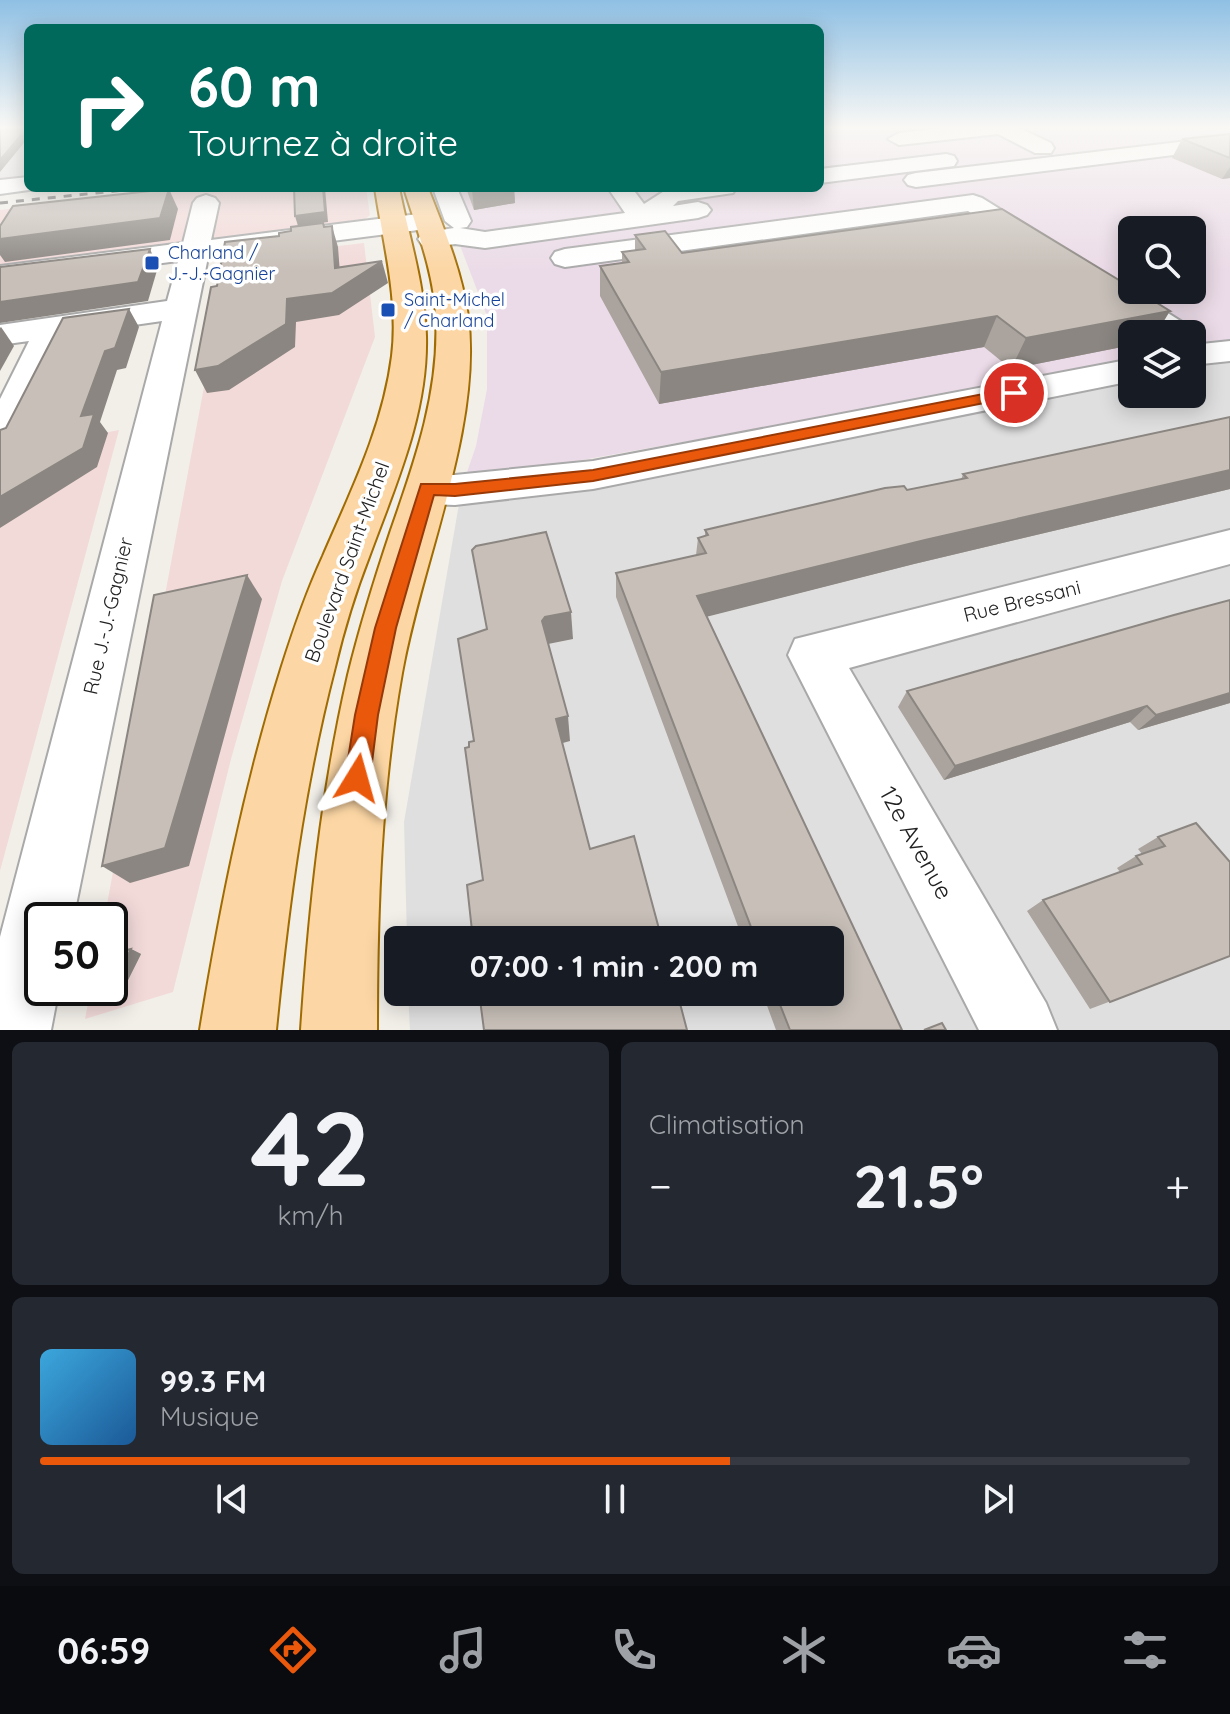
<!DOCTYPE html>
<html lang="fr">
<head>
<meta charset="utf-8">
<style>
  :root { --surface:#171b24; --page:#242831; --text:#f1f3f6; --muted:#9ea1a6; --line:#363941; --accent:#ea580c }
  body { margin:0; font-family:Quicksand,sans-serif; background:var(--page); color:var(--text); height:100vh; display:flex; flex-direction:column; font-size:30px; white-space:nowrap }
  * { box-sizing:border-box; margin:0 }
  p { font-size:26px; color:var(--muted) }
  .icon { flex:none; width:44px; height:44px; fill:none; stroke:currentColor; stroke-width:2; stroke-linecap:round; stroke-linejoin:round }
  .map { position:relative; height:1030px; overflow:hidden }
  .drawer { display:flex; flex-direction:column; gap:12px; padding:12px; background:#0d0f14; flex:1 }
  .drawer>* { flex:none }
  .banner { position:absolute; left:24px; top:24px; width:800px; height:168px; border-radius:12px; box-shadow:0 4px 20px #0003; background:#00695c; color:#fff; overflow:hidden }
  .controls { position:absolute; left:1118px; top:216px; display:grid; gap:16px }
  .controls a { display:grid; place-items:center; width:88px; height:88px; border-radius:12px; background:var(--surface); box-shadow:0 4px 20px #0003; font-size:40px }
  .speed { position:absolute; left:24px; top:902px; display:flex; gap:16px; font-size:40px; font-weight:700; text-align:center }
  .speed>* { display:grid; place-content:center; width:104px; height:104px; border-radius:50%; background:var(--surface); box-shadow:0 4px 20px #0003; line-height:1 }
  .speed .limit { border:4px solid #111; border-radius:12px; background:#fff; color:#111 }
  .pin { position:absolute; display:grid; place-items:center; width:68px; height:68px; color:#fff; margin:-34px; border:4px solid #fff; border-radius:50%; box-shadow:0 2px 8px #0007 }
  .me { position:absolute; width:88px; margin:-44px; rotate:8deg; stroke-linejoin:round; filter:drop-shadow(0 0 6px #0008) }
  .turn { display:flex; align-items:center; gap:28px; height:168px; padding:0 32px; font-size:36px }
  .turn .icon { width:104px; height:104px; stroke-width:2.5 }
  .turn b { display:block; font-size:56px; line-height:68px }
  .big { font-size:60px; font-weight:800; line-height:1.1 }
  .drawer .card { flex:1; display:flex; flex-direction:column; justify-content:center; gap:12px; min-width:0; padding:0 28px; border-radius:12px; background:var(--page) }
  .drawer .dial { align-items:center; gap:0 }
  .dial b { font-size:104px; line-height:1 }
  .song { display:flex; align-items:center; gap:24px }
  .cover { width:96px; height:96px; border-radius:12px; background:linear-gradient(135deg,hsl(200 70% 55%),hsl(210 70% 35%)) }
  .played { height:8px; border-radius:4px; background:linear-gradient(90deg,var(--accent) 60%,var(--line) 60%) }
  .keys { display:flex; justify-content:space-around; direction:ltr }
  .heat { display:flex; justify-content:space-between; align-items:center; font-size:44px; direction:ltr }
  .drawer .tiles { flex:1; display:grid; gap:12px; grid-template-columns:1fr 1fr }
  .card:last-child { grid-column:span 2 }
  .trip { position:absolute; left:384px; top:926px; width:460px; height:80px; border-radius:12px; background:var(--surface); box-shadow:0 4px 20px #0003; font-weight:800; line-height:80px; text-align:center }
  .dock { display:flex; height:128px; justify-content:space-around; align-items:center; background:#090b0e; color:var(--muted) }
  .dock .icon { width:56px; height:56px }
  .dock .active { color:var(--accent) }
  .dock b { font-size:36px; color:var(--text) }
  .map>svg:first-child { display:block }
</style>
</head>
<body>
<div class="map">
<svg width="1230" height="1030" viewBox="0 0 1230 1030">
  <rect width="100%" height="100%" fill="#f2efe9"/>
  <!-- residential -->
  <g fill="#e0dfdf">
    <polygon points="0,127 28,127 28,176 0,179"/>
    <polygon points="1230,357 1230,1030 410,1030 408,992 830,992 830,940 407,940 404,822 459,504 1132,376 1132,394 1192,394 1192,364"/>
  </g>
  <!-- commercial -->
  <g fill="#f2dad9">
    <polygon points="192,188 366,188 370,215 364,220 354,221 0,265 0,210"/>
    <polygon points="364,243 375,337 282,581 231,759 173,992 85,1019 91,988 110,988 110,920 104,920 228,259"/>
    <polygon points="119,430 0,871 0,453"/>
  </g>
  <!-- industrial -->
  <path fill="#ebdbe8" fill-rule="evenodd" d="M847,127H1230V345L1192,351V334H1132V362L464,481L476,446L487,389V316L438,188H820V129ZM1132,230H1192V290H1132Z"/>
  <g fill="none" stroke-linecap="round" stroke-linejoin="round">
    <defs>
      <g id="minor">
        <polygon points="950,127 1017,127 1051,143 1054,148 1051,153 1035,153 998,134 899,145 888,139 899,133"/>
        <polygon points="1230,136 1230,148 916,187 908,185 904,180 908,175 916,173"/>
        <polygon points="946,154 954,156 957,161 954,166 820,183 820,169"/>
        <polygon points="28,177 28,188 36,189 0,194 0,180"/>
        <polygon points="433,188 457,188 471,221 467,227 460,228 485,232 625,213 608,188 632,188 644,204 669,188 736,188 733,193 678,201 673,206 698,202 707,205 711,210 707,215 698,218 485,248 455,244 432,247 422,245 418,239 422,233 454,228 445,221"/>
        <polygon points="206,195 215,198 219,203 211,240 426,213 435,215 439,221 435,227 426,229 208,257 73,920 42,920 42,988 59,988 51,1030 0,1030 0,937 162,321 65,335 20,438 14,447 0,451 0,399 29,341 0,345 0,325 167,301 178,261 0,284 0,266 183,243 193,203 197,198"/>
        <polygon points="973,195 982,198 1045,237 1049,243 1045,249 1035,251 1025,249 968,211 565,267 555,264 551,258 555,252 565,249"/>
        <polygon points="1114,283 1125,286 1190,327 1195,334 1192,338 1192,334 1156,334 1103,298 1099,292 1103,286"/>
        <polygon points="1230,341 1230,361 1192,365 1192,345"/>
        <polygon points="1132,359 1132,381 593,489 455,505 427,504 412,499 406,489 412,479 427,474 455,475 593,461"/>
        <polygon points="1230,530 1230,564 849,668 1046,1003 1057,1030 979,1030 788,655 795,639"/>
      </g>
      <g id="major">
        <path d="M375,188H399C409,237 425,286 426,336C428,414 395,486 369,557C355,593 344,629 335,667C304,786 288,908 276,1030H200C220,908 244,787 281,669C293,631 306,593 323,556C351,491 383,427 392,356C399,300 383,243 375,188Z"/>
        <path d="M404,188H428C444,229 462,272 468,316C482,428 422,560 402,673C381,791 377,910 377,1030H301C309,910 321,793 348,675C360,626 375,578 391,530C415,461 440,391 436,317C434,273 417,230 404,188Z"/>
      </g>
    </defs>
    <!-- minor casing -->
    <use href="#minor" stroke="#a9a9a9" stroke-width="4"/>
    <!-- major casing -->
    <use href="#major" stroke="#a06b00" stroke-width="4"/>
    <!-- minor -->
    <use href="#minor" fill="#fff" fill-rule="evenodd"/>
    <!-- major -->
    <use href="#major" fill="#fcd6a4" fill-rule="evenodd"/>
    <!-- rail -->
    <polyline stroke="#707070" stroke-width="3" stroke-dasharray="8 8" stroke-linecap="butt" points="0,203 144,188"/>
  </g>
  <!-- wall -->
  <g fill="#aba49e">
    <polygon points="1230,134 1230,178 1222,179 1172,158 1182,139"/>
    <polygon points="466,188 514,188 515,203 474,210"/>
    <polygon points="635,235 682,253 1132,334 1132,345 1011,369 984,347 659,404 600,296 600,266 622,263 622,252 635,250"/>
    <polygon points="1230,417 1230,489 914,564 707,616 902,1030 776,1030 762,992 830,992 830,940 743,940 616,597 616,573 696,555 698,538 705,536 705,530 961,480 963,474"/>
    <polygon points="907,691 1230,703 1138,730 1130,722 944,780 898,707"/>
    <polygon points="1196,823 1230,956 1090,1009 1027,911 1043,900 1120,872 1117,868 1136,856 1142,854 1138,849 1158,837"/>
    <polygon points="131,949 141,954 126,984 110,985 110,954"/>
  </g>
  <!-- shaded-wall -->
  <g fill="#8b8681">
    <polygon points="28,128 28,138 0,172 0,160"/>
    <polygon points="1230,167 1230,178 1222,179"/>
    <polygon points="323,188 325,188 328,222 298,226 295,216"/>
    <polygon points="480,188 514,188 515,203 474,210 472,189"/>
    <polygon points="169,189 178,209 170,240 5,262 0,255 0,239"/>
    <polygon points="332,226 338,247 341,287 382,261 388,283 339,315 296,322 295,347 229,390 207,393 195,370 287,299 335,268"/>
    <polygon points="150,249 158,267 148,301 0,323 0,302"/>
    <polygon points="129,309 139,327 126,368 117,370 100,422 108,433 97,467 0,528 0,497 81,416 105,351"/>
    <polygon points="1170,311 1156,334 1132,334 1132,345 1011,369 1026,338"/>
    <polygon points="997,316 984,347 659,404 661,372"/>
    <polygon points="1,327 14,346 0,371 0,328"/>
    <polygon points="1230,470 1230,489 914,564 694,620 697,596 925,540"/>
    <polygon points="247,575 262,599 189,866 130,883 102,866"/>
    <polygon points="571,612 573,639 548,644 542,621 545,617"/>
    <polygon points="1230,693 1230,703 1138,730 1156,715"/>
    <polygon points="1147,706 1130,722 944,780 955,766"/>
    <polygon points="568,716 570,741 559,744 556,719"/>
    <polygon points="131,949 141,954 126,984 116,980"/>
  </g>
  <!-- building -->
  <g fill="#c7bfb8" stroke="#8b8681" stroke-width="2">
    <polygon points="0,127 28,127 0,160"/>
    <polygon points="1230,134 1230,158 1182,139"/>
    <polygon points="294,188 323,188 325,212 295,216"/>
    <polygon points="169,189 160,218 0,239 0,226 13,206"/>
    <polygon points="1002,209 1132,288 1132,290 1136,290 1170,311 1026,338 997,316 661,372 600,266 629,262 622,252 645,249 635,235 665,231 682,253"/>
    <polygon points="323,223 324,227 332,226 335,268 382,261 332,293 287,299 286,324 218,366 195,370 211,287 217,286 225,242 279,236 279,233 291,231 291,227"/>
    <polygon points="150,249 138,282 0,302 0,267"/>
    <polygon points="129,309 115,348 105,351 81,416 94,414 83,448 0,497 0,430 6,428 63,318"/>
    <polygon points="1230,417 1230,470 925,540 697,596 902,1030 790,1030 775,992 830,992 830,940 756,940 616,573 706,553 698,538 708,535 705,530 885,488 904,486 907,490 967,478 963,474"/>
    <polygon points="546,532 571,612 545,617 542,621 568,716 556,719 590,849 634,836 662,940 473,940 467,885 483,880 465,748 469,747 469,742 474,741 458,639 487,629 472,550 476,546"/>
    <polygon points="247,575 165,848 102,866 154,595"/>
    <polygon points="1230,600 1230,693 1156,715 1147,706 955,766 907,691 1174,615"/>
    <polygon points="1196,823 1230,862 1230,956 1110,1002 1043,900 1142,864 1136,856 1165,846 1158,837"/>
    <polygon points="131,949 116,980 110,980 110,954"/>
    <polygon points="479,992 677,992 687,1030 484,1030"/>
    <polygon points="942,1023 946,1030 924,1030"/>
  </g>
  <!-- sky -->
  <linearGradient id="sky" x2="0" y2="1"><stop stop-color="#8fc0e4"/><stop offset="0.47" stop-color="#f9f8f5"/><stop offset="1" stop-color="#f9f8f5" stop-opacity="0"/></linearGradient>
  <rect width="1230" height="271" fill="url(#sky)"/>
  <!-- route -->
  <polygon fill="#ea580c" stroke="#983908" stroke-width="2" points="1014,388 1019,390 1019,396 593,481 455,496 434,495 396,628 378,715 370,778 366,787 357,791 349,787 345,778 355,715 375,628 421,484 455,484 593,470"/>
  <!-- markers -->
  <g fill="#1a4fb4" stroke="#fff" stroke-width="3">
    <rect x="144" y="255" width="16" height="16" rx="4"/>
    <rect x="380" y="302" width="16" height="16" rx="4"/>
  </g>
  <g text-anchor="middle" stroke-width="7" stroke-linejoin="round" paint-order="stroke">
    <!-- far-transit labels -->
    <g font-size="18" fill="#164399" stroke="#fff" text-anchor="start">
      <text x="168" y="259">Charland /<tspan x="168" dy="21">J.-J.-Gagnier</tspan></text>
      <text x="404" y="306">Saint-Michel<tspan x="404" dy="21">/ Charland</tspan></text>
    </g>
    <!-- street labels -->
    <g font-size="20" fill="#222" stroke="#fff">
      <text transform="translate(347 562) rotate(-70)" y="7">Boulevard Saint-Michel</text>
      <text transform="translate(1022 601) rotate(-14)" y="7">Rue Bressani</text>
      <text transform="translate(108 616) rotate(-77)" y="7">Rue J.-J.-Gagnier</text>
    </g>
    <!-- near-street labels -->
    <g font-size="24" fill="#222" stroke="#fff">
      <text transform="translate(916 843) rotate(61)" y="8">12e Avenue</text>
    </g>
  </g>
</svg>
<div class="controls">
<a><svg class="icon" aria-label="search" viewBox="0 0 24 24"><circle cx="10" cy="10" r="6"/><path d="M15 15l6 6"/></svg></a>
<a><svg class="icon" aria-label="layers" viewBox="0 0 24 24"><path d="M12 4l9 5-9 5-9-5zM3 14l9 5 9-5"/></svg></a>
</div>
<div class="speed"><div class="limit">50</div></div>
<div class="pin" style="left:1014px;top:393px;background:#d93025"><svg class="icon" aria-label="arrive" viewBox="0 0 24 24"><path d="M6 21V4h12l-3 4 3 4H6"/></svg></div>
<svg class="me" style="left:357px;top:778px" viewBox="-20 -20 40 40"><path d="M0-17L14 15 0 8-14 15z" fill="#ea580c" stroke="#fff" stroke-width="4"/></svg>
<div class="trip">07:00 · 1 min · 200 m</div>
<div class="banner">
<div class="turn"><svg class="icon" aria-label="right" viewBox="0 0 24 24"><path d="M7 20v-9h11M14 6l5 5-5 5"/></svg><div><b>60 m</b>Tournez à droite</div></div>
</div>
</div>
<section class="drawer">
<div class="tiles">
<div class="card dial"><b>42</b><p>km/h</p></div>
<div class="card"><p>Climatisation</p>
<div class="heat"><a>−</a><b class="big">21.5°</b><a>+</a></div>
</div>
<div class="card">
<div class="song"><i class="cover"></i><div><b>99.3 FM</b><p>Musique</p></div></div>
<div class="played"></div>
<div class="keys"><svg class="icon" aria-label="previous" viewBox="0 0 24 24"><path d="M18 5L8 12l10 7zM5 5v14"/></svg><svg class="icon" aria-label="pause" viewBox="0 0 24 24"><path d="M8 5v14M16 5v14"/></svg><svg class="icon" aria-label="next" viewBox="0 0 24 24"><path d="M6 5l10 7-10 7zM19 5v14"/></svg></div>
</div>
</div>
</section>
<nav class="dock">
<b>06:59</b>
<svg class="icon active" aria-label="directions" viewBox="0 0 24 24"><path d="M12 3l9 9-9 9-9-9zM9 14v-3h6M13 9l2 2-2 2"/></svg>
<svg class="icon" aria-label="music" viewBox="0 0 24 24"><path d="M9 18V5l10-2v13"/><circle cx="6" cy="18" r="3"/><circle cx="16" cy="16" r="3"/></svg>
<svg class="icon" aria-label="phone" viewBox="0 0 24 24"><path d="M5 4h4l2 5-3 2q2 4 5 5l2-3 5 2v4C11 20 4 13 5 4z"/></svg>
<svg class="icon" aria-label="climate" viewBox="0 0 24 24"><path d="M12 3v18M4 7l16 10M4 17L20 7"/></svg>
<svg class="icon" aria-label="car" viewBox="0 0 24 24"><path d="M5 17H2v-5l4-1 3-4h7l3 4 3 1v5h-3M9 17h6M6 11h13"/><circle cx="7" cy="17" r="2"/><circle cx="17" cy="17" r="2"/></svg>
<svg class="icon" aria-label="filters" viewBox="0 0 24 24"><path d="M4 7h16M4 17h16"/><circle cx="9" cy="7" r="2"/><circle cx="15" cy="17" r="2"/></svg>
</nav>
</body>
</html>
